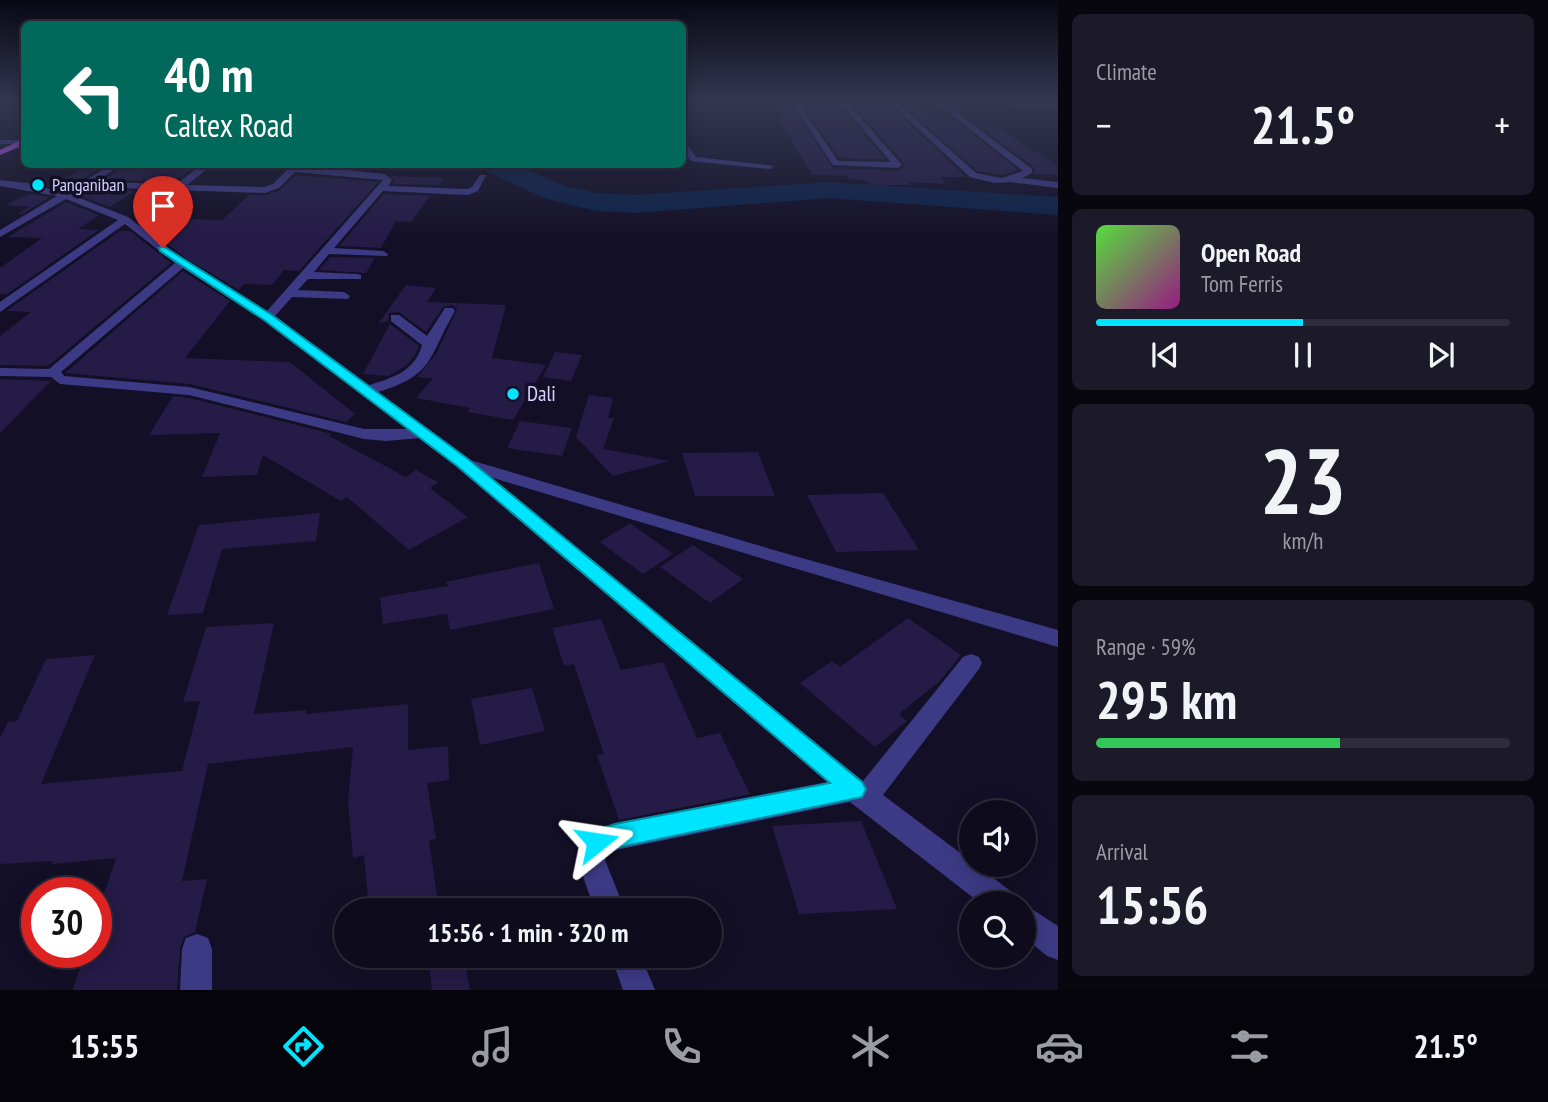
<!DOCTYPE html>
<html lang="en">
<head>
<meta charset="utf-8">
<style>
  :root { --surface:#0e0b1c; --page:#1c1929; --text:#f1f3f6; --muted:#9b9ba3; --line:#2e2b3b; --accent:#00e5ff }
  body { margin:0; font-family:"PT Sans Narrow",sans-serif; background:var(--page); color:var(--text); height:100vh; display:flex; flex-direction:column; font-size:26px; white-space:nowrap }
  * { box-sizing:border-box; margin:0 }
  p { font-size:23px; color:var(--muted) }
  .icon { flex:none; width:38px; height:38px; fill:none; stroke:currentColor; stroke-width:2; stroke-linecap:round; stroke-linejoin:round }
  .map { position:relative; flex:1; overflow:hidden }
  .drawer { display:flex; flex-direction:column; gap:14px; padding:14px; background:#08060f; width:490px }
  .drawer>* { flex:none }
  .top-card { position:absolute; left:21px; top:21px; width:665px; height:147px; border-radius:10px; box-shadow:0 4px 18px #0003,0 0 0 2px var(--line); background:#00695c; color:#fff; overflow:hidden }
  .tools { position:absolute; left:959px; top:800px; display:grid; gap:14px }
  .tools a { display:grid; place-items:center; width:77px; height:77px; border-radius:50%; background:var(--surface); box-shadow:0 4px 18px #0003,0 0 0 2px var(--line); font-size:35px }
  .speed { position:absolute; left:21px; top:877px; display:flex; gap:14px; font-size:35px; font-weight:700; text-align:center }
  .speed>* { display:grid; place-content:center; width:91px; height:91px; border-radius:50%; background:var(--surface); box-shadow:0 4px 18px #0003,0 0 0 2px var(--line); line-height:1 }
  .speed .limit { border:10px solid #d22; background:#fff; color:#111 }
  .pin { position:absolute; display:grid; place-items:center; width:60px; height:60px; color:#fff; margin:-72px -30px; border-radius:50% 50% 50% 0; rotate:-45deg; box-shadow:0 0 7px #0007 }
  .pin .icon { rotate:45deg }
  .me { position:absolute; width:77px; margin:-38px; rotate:75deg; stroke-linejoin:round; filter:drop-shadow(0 0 5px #0008) }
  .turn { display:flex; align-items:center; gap:24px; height:147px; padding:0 28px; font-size:32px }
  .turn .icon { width:91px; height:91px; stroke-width:2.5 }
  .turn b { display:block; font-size:49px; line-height:60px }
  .big { font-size:52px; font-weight:600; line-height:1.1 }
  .drawer .tile { flex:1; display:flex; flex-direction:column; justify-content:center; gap:10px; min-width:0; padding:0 24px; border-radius:10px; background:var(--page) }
  .drawer .dial { align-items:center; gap:0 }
  .dial b { font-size:91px; line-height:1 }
  .song { display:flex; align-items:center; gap:21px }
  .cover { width:84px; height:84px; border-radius:10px; background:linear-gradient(135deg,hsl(110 70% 55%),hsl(310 70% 35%)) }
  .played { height:7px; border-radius:4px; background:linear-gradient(90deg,var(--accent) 50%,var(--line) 50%) }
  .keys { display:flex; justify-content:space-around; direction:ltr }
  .heat { display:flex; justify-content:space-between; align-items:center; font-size:38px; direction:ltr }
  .charge { height:10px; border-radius:5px; background:linear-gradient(90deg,#34c759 59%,var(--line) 0) }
  .trip { position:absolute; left:334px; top:898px; width:388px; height:70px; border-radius:35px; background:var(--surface); box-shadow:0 4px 18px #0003,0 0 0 2px var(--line); font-weight:600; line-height:70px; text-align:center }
  .tabs { display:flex; height:112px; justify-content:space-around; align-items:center; background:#06040b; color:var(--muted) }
  .tabs .icon { width:49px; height:49px }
  .tabs .on { color:var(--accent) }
  .tabs b { font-size:32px; color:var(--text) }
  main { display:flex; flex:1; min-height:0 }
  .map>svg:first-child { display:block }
</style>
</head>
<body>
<main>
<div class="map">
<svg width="1058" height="990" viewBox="0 0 1058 990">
  <rect width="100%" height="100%" fill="#130f26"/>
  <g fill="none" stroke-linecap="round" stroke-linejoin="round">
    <!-- river -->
    <polygon fill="#0c2248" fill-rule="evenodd" points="477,164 513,164 566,186 596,193 635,195 829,182 1058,197 1058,215 829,198 635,213 596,211 547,199 481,169"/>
  </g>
  <!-- building -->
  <g fill="#241b47">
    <polygon points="771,101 788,101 833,168 898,171 904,167 904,163 852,104 889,105 966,177 941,177 946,184 908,182 912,185 871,185 865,180 850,179 847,176 812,175 777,115 782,115"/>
    <polygon points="800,101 830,101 838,104 885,159 839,158"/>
    <polygon points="904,106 916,106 930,118 953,119 1018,170 1002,175 977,171"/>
    <polygon points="980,127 997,127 1058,166 1058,175 1034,174 1034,167"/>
    <polygon points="94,164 106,164 64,190 47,186"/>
    <polygon points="126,164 198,164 175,181 104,180"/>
    <polygon points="296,175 378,182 299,271 284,270 272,285 244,284 239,290 187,259 152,232 171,233 188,219 222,220 249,195 266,195 280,190"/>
    <polygon points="391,176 444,178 438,185 393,184 395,180"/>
    <polygon points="88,190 134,191 110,207 78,195"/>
    <polygon points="29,194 50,197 22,214 17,214 29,207 5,205"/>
    <polygon points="384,194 430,196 411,222 396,221 381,248 339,246"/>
    <polygon points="66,202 99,215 78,229 99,230 7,294 0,294 0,268 42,238 8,237"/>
    <polygon points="120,231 130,231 171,263 48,366 0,365 0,336 31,312 6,311"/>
    <polygon points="330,257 375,258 366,273 319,270"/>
    <polygon points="183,271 230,301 185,358 290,362 355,414 346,422 190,384 65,373"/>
    <polygon points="406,285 436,288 427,302 506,305 492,358 546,365 513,420 468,412 470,408 416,398 433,378 417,377 436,354 457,310 453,305 443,307 426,332 399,312 389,313 388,321 378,324"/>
    <polygon points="390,324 419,346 416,353 407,365 389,376 363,374"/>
    <polygon points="555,352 582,355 571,381 543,377"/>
    <polygon points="0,379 51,381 0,433"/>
    <polygon points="589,395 613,398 608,418 614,418 603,449 670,461 613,476 576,437"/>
    <polygon points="173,396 189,398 332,434 329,436 406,477 416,470 438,482 430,488 468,517 409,550 347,497 341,501 263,455 257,475 202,477 220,433 149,435"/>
    <polygon points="520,421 572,428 562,456 507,448"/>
    <polygon points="758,452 775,496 695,496 682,453"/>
    <polygon points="883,493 919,550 836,552 807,495"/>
    <polygon points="320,513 316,541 222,549 203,613 167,615 199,525"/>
    <polygon points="630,523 673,554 643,574 600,542"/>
    <polygon points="693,545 743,579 710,603 660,567"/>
    <polygon points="539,563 554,609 450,630 447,614 383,624 380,597 449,586 445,582"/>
    <polygon points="908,618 961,655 940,681 899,714 907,721 875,747 800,683 832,661 840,667"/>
    <polygon points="601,619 621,670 663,662 697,738 720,733 750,794 619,820 597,755 604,754 574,664 564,666 552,628"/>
    <polygon points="274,623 254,714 306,710 306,714 408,704 408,750 448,746 449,780 427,783 436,839 429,840 439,910 369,910 364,855 353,858 348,802 353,747 208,764 182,881 207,879 195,932 184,937 180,948 177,990 73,990 85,952 96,952 96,918 116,858 52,864 53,861 0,864 0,738 8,722 17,721 46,659 95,655 41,784 182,771 200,701 183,702 206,627"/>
    <polygon points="532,688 545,731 480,745 471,699"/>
    <polygon points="861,821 897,909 799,914 772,826"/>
    <polygon points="428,956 464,956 470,990 432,990"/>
  </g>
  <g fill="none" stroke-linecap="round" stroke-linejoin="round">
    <!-- minor -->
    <g fill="#3d3a85" fill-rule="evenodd">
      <polygon points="791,101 797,101 838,161 891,162 839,101 846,101 902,165 898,168 833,165"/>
      <polygon points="888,101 895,101 976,173 1002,178 1023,171 934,101 941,101 1032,169 1032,173 1022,178 1058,182 1058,188 1011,182 994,183 970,177"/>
      <polygon points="965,101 1058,103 1058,107 968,103"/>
      <polygon points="682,137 696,157 774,166 770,169 691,161 682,148"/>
      <rect x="0" y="140" width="24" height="4"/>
      <path d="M112,164H123L95,182L176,184L203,164H213L187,185L264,187L273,184L293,164L385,174L392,180L388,186L467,189L472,187L480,175H486L478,191L468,195L383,191L334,248L383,251L388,254L387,256L329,254L314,272L357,274L361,275V279H308L298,290L344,292L350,296L348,299L292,297L275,316L369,385C393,378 415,371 422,345L391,321V315H399L427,336L445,308H453L455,311C428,357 435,375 378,392L470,460L784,553L1058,630V647L490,477L863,781L963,657L971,654L979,657L982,663L979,669L883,795L971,861V864H975L1013,893L1017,903H980L850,802L607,852L605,860L625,910H595L577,860L587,833L615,823L827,782L456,466L420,438L386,441L364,439L189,395L60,384L51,377L0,376V368L49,369L175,263L125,224L0,312V302L118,220L66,199L0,237V230L57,196L0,186V180L27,183L64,193ZM295,172L383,180L267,311L186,261L128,217L72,195L87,187L265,193L279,188ZM183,268L264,320L408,429H364L189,387L64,376L61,372Z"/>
      <polygon points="1024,904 1058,926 1058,960 1047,956 1024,937"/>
      <polygon points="197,934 208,938 212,949 212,990 180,990 182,949 186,938"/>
      <polygon points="611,956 641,956 655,990 623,990"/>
    </g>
    <!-- major -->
    <polygon fill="#c25bff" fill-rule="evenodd" points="21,140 24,140 24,145 0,155 0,150"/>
  </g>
  <!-- sky -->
  <linearGradient id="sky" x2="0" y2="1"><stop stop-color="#0a0815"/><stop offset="0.42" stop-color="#333752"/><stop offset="1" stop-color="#333752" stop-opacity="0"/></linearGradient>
  <rect width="1058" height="240" fill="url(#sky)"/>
  <!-- route -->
  <polygon fill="#00e5ff" stroke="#0095a6" stroke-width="2" points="163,246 272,315 468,459 862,782 866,789 862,797 615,848 597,854 588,850 584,842 588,833 615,824 830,783 457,466 264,320 160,251 159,248"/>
  <!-- markers -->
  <g fill="#00e5ff" stroke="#130f26" stroke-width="2.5">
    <circle cx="38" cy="185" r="7"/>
    <circle cx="513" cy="394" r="7"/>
  </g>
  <g text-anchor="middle" stroke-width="7" stroke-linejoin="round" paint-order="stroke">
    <!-- far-poi labels -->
    <g font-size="18" fill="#d9d4ff" stroke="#130f26" text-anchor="start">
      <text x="52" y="191">Panganiban</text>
    </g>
    <!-- poi labels -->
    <g font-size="21" fill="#d9d4ff" stroke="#130f26" text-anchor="start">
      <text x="527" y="401">Dali</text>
    </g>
  </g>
</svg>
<div class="tools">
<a><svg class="icon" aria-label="sound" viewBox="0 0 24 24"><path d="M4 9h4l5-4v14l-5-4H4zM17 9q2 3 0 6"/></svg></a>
<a><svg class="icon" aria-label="search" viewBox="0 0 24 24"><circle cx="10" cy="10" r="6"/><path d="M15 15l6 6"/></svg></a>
</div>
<div class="speed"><div class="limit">30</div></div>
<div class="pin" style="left:163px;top:248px;background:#d93025"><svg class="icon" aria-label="arrive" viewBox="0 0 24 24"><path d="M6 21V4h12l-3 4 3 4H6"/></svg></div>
<svg class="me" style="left:597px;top:842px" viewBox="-20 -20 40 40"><path d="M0-17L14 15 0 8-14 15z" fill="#00e5ff" stroke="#fff" stroke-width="4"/></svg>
<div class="trip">15:56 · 1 min · 320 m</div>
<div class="top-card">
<div class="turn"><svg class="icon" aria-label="left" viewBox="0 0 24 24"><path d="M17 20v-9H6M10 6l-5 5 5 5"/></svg><div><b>40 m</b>Caltex Road</div></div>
</div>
</div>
<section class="drawer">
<div class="tile"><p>Climate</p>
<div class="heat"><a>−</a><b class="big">21.5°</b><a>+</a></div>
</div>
<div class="tile">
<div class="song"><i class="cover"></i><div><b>Open Road</b><p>Tom Ferris</p></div></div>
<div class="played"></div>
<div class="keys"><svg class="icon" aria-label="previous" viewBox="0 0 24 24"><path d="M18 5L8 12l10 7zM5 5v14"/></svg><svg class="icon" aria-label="pause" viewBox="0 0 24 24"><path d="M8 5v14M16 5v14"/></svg><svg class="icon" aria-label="next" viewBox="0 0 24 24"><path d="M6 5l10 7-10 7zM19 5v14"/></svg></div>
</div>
<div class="tile dial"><b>23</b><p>km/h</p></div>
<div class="tile"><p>Range · 59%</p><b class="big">295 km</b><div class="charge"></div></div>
<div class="tile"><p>Arrival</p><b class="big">15:56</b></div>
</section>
</main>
<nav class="tabs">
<b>15:55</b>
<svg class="icon on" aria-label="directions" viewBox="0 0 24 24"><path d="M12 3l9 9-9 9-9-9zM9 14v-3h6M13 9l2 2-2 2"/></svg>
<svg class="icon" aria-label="music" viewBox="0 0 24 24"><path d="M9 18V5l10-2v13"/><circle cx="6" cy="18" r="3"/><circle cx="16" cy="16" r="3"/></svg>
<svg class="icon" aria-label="phone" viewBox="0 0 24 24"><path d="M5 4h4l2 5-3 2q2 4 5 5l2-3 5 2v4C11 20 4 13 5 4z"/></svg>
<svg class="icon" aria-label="climate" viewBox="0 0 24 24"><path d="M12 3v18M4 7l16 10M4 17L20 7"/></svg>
<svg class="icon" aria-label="car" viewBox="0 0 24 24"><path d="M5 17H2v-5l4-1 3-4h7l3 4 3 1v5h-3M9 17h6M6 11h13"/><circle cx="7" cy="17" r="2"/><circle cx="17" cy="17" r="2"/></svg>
<svg class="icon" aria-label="filters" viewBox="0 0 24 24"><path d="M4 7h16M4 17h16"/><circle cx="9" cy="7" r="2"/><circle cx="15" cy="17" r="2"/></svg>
<b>21.5°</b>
</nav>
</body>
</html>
